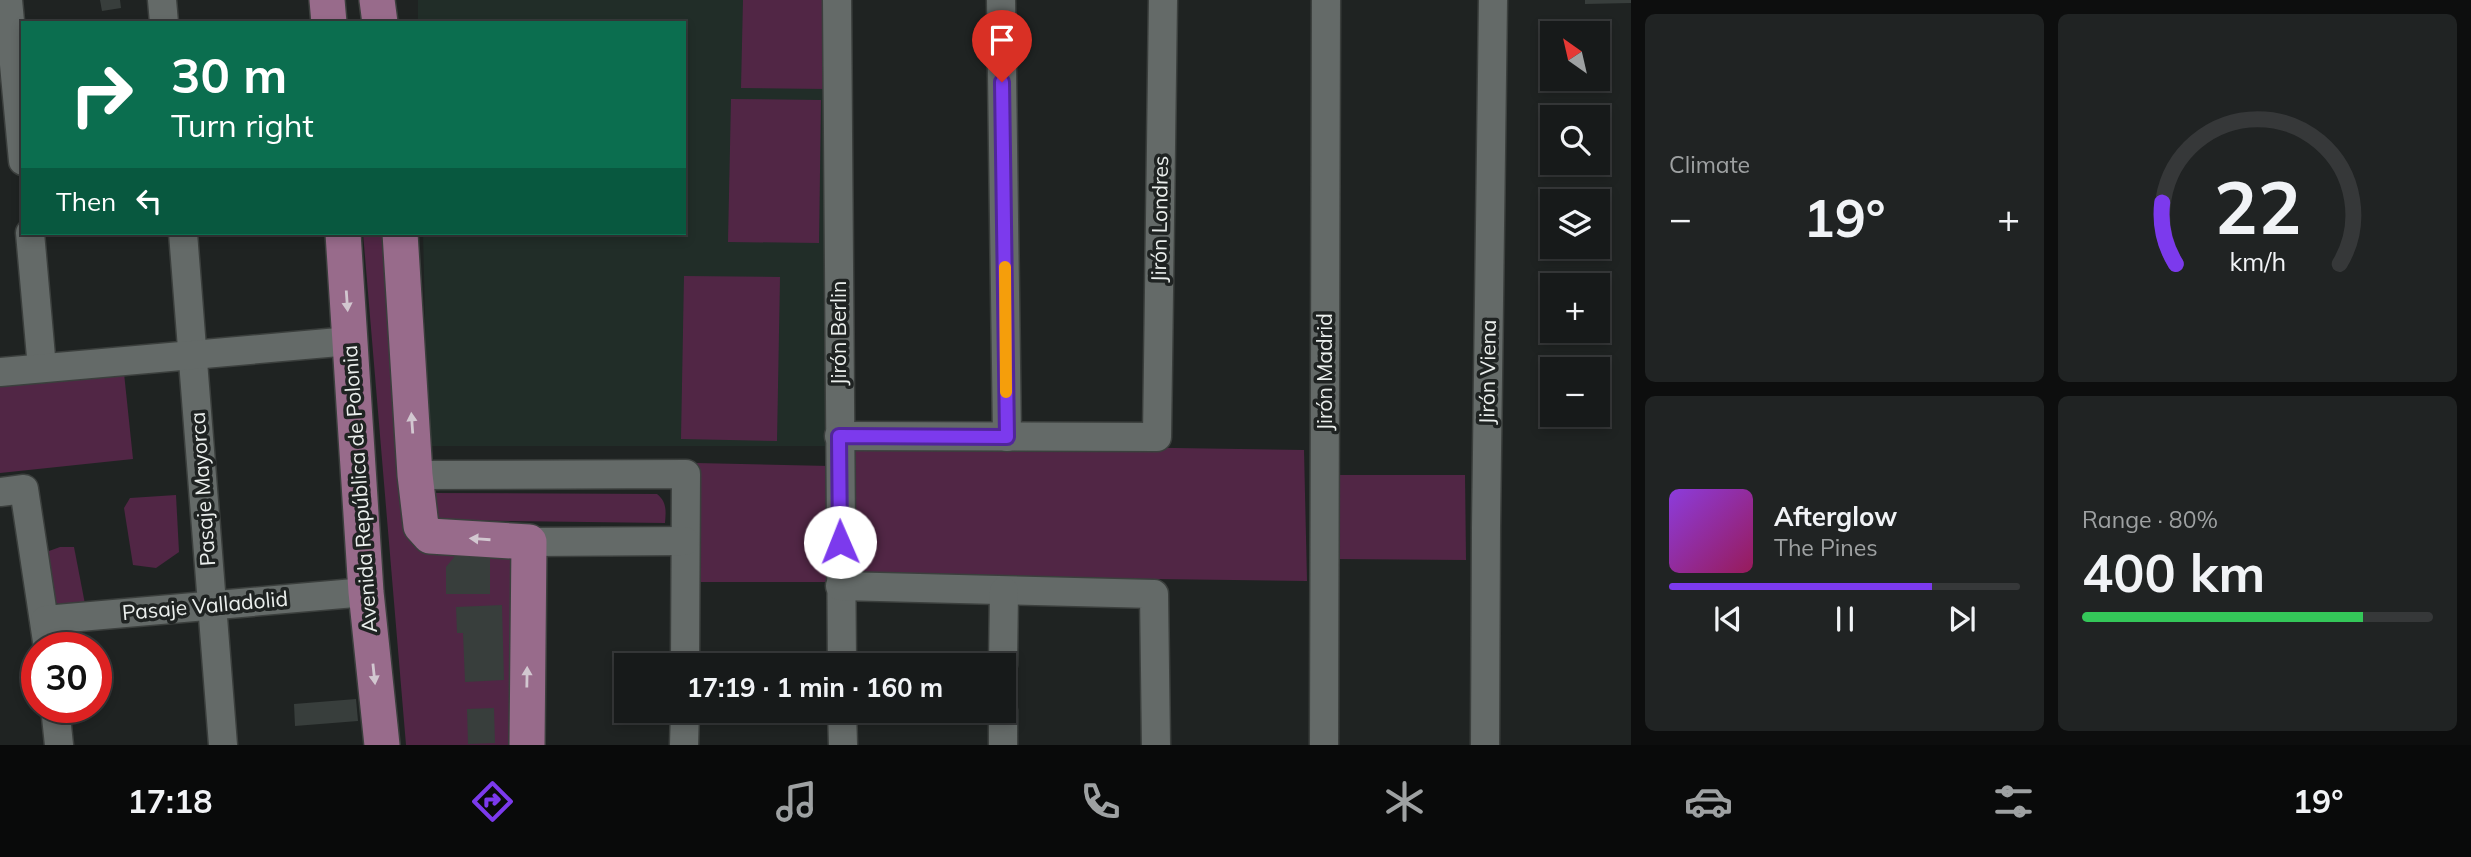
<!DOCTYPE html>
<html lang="en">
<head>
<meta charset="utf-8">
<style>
  :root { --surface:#171a1a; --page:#202323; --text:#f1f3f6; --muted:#9ea1a2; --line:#363839; --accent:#7c3aed }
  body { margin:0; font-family:Mulish,sans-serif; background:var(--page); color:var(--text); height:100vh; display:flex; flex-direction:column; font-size:26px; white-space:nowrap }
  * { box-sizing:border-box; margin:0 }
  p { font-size:23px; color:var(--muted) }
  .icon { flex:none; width:38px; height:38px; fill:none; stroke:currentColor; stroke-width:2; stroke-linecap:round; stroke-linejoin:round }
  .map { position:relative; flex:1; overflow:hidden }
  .details { display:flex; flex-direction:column; gap:14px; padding:14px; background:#0d0e0e; width:840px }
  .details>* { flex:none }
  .top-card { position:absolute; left:21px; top:21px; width:665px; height:214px; border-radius:0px; box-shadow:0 4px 10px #0003,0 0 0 2px var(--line); background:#0b6e4f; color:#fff; overflow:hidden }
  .needle { width:46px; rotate:326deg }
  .buttons { position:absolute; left:1540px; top:21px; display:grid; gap:14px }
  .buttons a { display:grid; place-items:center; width:70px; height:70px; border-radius:0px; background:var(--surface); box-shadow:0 4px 10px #0003,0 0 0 2px var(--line); font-size:35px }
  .speed { position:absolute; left:21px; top:632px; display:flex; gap:14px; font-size:35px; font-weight:700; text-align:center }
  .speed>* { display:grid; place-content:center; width:91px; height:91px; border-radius:50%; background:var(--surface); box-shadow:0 4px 10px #0003,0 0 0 2px var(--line); line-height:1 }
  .speed .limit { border:10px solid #d22; background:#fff; color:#111 }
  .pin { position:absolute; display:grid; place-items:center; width:60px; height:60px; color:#fff; margin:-72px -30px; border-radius:50% 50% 50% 0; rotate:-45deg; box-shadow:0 0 7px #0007 }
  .pin .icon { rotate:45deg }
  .me { position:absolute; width:77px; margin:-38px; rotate:359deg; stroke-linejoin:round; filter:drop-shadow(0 0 5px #0008) }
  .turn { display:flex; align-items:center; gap:24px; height:147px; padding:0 35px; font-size:32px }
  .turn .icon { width:91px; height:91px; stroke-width:2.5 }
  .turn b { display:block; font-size:49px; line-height:60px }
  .then { display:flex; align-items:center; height:66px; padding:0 35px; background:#0003; gap:14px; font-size:26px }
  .big { font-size:52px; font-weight:700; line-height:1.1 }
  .details .widget { flex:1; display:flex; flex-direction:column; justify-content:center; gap:10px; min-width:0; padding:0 24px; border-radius:10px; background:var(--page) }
  .details .dial { align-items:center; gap:0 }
  .dial svg { height:182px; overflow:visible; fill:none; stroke:var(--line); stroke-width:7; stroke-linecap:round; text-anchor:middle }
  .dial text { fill:var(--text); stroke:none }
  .song { display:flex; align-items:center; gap:21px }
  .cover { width:84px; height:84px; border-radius:10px; background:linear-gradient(135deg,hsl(270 70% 55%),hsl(330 70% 35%)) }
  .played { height:7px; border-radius:4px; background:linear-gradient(90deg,var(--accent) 75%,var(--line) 75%) }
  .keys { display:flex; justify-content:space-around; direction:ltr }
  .heat { display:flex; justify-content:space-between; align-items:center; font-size:38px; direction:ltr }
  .charge { height:10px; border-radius:5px; background:linear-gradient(90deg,#34c759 80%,var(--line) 0) }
  .details .tiles { flex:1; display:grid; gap:14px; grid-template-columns:repeat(2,1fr) }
  .trip { position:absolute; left:614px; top:653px; width:402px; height:70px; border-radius:0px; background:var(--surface); box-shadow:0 4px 10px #0003,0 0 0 2px var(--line); font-weight:700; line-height:70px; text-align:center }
  .tab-bar { display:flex; height:112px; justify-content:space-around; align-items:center; background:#090a0a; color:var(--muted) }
  .tab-bar .icon { width:49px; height:49px }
  .tab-bar .selected { color:var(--accent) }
  .tab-bar b { font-size:32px; color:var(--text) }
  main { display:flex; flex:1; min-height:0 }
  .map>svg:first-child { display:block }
</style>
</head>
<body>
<main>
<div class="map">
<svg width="1631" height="745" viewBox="0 0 1631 745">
  <rect width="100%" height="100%" fill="#1f2322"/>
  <!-- built -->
  <polygon fill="#212d28" points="418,0 831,0 832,446 428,446 423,233 684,233 684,23 418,23"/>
  <!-- green -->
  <g fill="#512645">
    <polygon points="743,0 827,0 826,89 741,88"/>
    <polygon points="731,99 821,100 819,243 728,242"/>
    <polygon points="363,233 389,233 418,542 503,549 517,561 515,745 406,745"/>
    <polygon points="684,276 780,277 777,441 681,439"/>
    <polygon points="124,373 133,459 0,473 0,387"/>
    <polygon points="854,443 1304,450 1307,581 854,575"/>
    <polygon points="696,463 830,466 830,582 696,582"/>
    <polygon points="1335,475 1465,475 1466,560 1334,559"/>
    <path d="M431,493L657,494C667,502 666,511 665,523L439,520L433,515Z"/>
    <polygon points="176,495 179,552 156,568 133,565 124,508 130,498"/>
    <polygon points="60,547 74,547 85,604 76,607 49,602 49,551"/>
  </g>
  <!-- building -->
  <g fill="#383e3c">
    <polygon points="100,0 120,0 121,8 102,11"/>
    <polygon points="1585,0 1631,0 1631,3 1585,4"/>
    <polygon points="455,556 490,557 490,594 446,594 446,567"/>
    <polygon points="502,605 504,680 465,682 463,633 457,633 456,607"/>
    <polygon points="356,699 358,721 295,726 294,704"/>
    <polygon points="494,708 495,743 468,744 467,709"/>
  </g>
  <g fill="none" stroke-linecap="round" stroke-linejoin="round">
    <defs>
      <g id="minor">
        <polyline points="8,0 23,161"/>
        <polyline points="162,0 164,23"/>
        <polyline points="837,0 842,665"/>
        <polyline points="1001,0 1007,437"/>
        <polyline points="30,233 42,368"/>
        <polyline points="183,233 223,745"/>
        <polyline points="0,372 350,341"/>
        <polyline points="839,436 1157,437 1163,0"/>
        <polyline points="415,475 686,474 685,665"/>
        <polyline points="0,492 24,489 48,648"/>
        <polyline points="529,542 685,541"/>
        <polyline points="840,586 1154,594 1156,745"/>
        <polyline points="45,620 366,592"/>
        <polyline points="1003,665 1004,591"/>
        <polyline points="55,707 59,745"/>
        <polyline points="842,710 843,745"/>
        <polyline points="684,745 685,710"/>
        <polyline points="1003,745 1003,710"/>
        <polyline points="1324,745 1326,0"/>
        <polyline points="1485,745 1486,528 1493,0"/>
      </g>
      <g id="major">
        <polyline points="327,0 329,23"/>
        <polyline points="377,0 380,23"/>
        <polyline points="343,233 366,592 382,745"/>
        <polyline points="400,233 415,475 421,526 430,536 529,542 527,745"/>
      </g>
    </defs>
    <!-- minor casing -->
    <use href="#minor" stroke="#3b3f3d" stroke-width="31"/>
    <!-- major casing -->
    <use href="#major" stroke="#3b3f3d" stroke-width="38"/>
    <!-- minor -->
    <use href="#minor" stroke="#646a68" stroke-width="28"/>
    <!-- major -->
    <use href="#major" stroke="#986b8b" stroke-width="35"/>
  </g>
  <!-- one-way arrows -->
  <defs><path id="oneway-solid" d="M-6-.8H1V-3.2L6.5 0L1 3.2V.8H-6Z" transform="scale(1.75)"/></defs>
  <g fill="#d2c7d0">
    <use href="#oneway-solid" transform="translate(347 301) rotate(86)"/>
    <use href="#oneway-solid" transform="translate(412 423) rotate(-94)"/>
    <use href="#oneway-solid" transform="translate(480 539) rotate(-176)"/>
    <use href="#oneway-solid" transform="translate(374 674) rotate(84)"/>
    <use href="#oneway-solid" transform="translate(527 677) rotate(-89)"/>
  </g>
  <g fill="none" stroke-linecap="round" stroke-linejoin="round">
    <defs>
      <polyline id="route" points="840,542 839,436 1007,437 1002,82"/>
    </defs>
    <!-- route casing -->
    <use href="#route" stroke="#51269a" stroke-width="18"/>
    <!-- route -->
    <use href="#route" stroke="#7c3aed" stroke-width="12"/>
    <!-- slow -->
    <polyline stroke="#f59e0b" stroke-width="12" points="1005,267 1006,392"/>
  </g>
  <g text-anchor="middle" stroke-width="7" stroke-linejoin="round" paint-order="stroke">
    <!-- street labels -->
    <g font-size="21" fill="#ebefed" stroke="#1f2322">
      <text transform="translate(1160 219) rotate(-89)" y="7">Jirón Londres</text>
      <text transform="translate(839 333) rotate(-90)" y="7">Jirón Berlin</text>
      <text transform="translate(1325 372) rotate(-90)" y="7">Jirón Madrid</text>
      <text transform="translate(1488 372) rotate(-89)" y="7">Jirón Viena</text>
      <text transform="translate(203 489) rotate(-94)" y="7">Pasaje Mayorca</text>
      <text transform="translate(360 489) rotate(-94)" y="7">Avenida República de Polonia</text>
      <text transform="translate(205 606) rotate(-5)" y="7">Pasaje Valladolid</text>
    </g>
  </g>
</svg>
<div class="buttons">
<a><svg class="needle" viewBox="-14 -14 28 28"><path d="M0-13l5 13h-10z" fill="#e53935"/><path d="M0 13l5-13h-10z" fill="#9ea1a2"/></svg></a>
<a><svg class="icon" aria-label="search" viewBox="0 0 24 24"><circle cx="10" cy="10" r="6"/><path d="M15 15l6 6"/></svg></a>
<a><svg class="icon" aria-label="layers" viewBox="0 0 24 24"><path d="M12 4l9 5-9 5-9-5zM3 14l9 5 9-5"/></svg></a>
<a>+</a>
<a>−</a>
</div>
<div class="speed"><div class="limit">30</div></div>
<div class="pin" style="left:1002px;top:82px;background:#d93025"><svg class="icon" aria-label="arrive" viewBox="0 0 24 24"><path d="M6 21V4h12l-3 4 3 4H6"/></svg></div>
<svg class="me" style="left:840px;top:542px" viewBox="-20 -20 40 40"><circle r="19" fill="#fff"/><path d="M0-13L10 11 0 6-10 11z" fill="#7c3aed"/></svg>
<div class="trip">17:19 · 1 min · 160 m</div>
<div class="top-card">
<div class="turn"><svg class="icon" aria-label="right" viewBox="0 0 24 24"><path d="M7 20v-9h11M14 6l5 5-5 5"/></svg><div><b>30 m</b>Turn right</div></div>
<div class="then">Then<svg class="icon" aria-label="left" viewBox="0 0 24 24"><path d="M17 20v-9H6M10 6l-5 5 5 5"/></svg></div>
</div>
</div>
<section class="details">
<div class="tiles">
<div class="widget"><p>Climate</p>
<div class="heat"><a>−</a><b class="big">19°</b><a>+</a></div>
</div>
<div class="widget dial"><svg viewBox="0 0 100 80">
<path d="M14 69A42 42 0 1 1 86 69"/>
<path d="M14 69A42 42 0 0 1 8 42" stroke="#7c3aed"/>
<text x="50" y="56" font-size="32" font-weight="700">22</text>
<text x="50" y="72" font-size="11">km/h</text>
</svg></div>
<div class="widget">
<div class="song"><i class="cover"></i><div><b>Afterglow</b><p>The Pines</p></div></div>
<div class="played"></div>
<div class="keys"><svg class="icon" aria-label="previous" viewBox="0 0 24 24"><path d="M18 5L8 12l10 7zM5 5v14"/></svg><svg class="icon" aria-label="pause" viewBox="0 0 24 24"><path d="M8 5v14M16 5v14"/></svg><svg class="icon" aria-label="next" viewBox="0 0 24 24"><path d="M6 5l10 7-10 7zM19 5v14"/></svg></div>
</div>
<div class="widget"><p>Range · 80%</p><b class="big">400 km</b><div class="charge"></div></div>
</div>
</section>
</main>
<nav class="tab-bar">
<b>17:18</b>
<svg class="icon selected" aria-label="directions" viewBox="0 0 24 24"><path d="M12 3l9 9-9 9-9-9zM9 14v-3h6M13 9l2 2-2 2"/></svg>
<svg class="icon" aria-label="music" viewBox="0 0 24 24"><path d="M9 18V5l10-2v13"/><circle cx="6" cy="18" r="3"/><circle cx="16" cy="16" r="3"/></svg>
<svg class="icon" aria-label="phone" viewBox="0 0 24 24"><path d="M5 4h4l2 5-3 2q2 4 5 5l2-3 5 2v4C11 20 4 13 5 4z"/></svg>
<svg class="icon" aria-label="climate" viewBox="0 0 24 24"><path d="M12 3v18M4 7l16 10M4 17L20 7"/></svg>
<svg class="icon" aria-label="car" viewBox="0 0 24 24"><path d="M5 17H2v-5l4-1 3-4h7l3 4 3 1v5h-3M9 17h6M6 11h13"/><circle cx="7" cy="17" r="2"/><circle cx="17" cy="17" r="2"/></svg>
<svg class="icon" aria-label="filters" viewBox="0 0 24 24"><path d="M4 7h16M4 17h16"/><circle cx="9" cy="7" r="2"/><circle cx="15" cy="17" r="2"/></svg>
<b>19°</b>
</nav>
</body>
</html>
